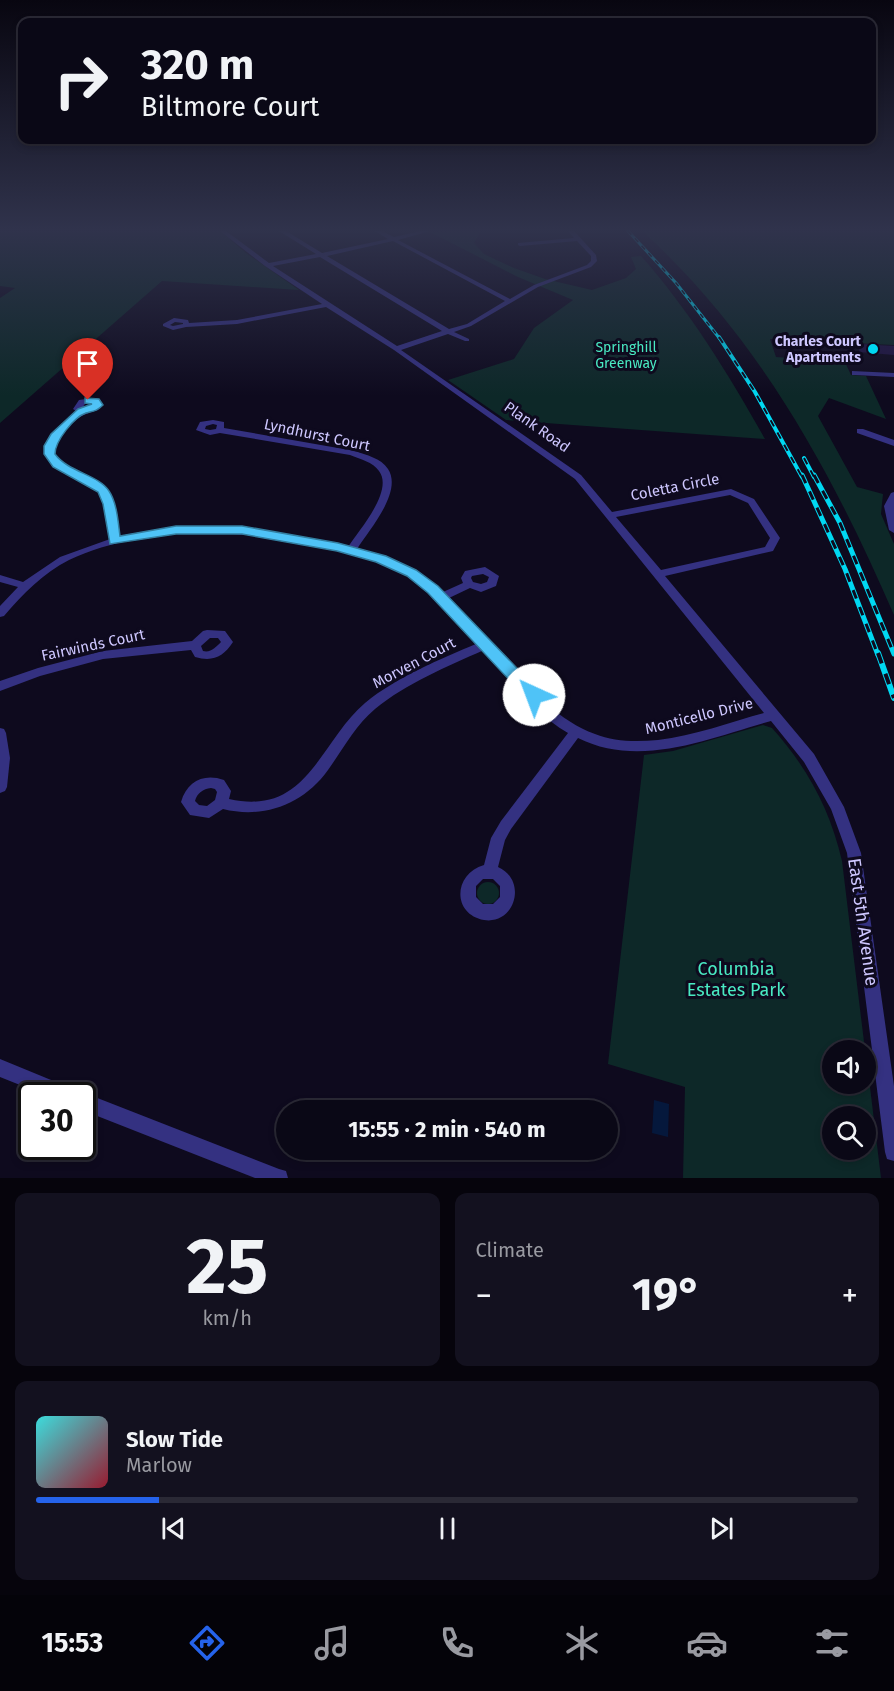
<!DOCTYPE html>
<html lang="en">
<head>
<meta charset="utf-8">
<style>
  :root { --surface:#0a0816; --page:#13111f; --text:#f1f3f6; --muted:#999aa1; --line:#2a2935; --accent:#2563eb }
  body { margin:0; font-family:"Fira Sans",sans-serif; background:var(--page); color:var(--text); height:100vh; display:flex; flex-direction:column; font-size:22px; white-space:nowrap }
  * { box-sizing:border-box; margin:0 }
  p { font-size:20px; color:var(--muted) }
  .icon { flex:none; width:33px; height:33px; fill:none; stroke:currentColor; stroke-width:2; stroke-linecap:round; stroke-linejoin:round }
  .map { position:relative; height:1178px; overflow:hidden }
  .sheet { display:flex; flex-direction:column; gap:15px; padding:15px; background:#06040c; flex:1 }
  .sheet>* { flex:none }
  .banner { position:absolute; left:18px; top:18px; width:858px; height:126px; border-radius:12px; box-shadow:0 3px 9px #0003,0 0 0 2px var(--line); background:#0a0816; color:var(--text); overflow:hidden }
  .controls { position:absolute; left:822px; top:1040px; display:grid; gap:12px }
  .controls a { display:grid; place-items:center; width:54px; height:54px; border-radius:50%; background:var(--surface); box-shadow:0 3px 9px #0003,0 0 0 2px var(--line); font-size:30px }
  .speed { position:absolute; left:18px; top:1082px; display:flex; gap:12px; font-size:30px; font-weight:700; text-align:center }
  .speed>* { display:grid; place-content:center; width:78px; height:78px; border-radius:50%; background:var(--surface); box-shadow:0 3px 9px #0003,0 0 0 2px var(--line); line-height:1 }
  .speed .limit { border:3px solid #111; border-radius:9px; background:#fff; color:#111 }
  .pin { position:absolute; display:grid; place-items:center; width:51px; height:51px; color:#fff; margin:-62px -26px; border-radius:50% 50% 50% 0; rotate:-45deg; box-shadow:0 0 6px #0007 }
  .pin .icon { rotate:45deg }
  .me { position:absolute; width:66px; margin:-33px; rotate:317deg; stroke-linejoin:round; filter:drop-shadow(0 0 4px #0008) }
  .turn { display:flex; align-items:center; gap:21px; height:126px; padding:0 24px; font-size:27px }
  .turn .icon { width:78px; height:78px; stroke-width:2.5 }
  .turn b { display:block; font-size:42px; line-height:51px }
  .big { font-size:45px; font-weight:700; line-height:1.1 }
  .sheet .widget { flex:1; display:flex; flex-direction:column; justify-content:center; gap:9px; min-width:0; padding:0 21px; border-radius:12px; background:var(--page) }
  .sheet .dial { align-items:center; gap:0 }
  .dial b { font-size:78px; line-height:1 }
  .song { display:flex; align-items:center; gap:18px }
  .cover { width:72px; height:72px; border-radius:9px; background:linear-gradient(135deg,hsl(180 70% 55%),hsl(350 70% 35%)) }
  .played { height:6px; border-radius:3px; background:linear-gradient(90deg,var(--accent) 15%,var(--line) 15%) }
  .keys { display:flex; justify-content:space-around; direction:ltr }
  .heat { display:flex; justify-content:space-between; align-items:center; font-size:33px; direction:ltr }
  .sheet .tiles { flex:1; display:grid; gap:15px; grid-template-columns:1fr 1fr }
  .widget:last-child { grid-column:span 2 }
  .trip { position:absolute; left:276px; top:1100px; width:342px; height:60px; border-radius:30px; background:var(--surface); box-shadow:0 3px 9px #0003,0 0 0 2px var(--line); font-weight:700; line-height:60px; text-align:center }
  .tabs { display:flex; height:96px; justify-content:space-around; align-items:center; background:#040309; color:var(--muted) }
  .tabs .icon { width:42px; height:42px }
  .tabs .selected { color:var(--accent) }
  .tabs b { font-size:27px; color:var(--text) }
  .map>svg:first-child { display:block }
</style>
</head>
<body>
<div class="map">
<svg width="894" height="1178" viewBox="0 0 894 1178">
  <rect width="100%" height="100%" fill="#0e0a1e"/>
  <!-- green -->
  <g fill="#0d2828" fill-rule="evenodd">
    <polygon points="0,231 220,231 246,253 299,290 162,281 0,423 0,298 15,288 0,286"/>
    <path d="M481,231L474,243L484,254L514,268L545,279L592,290L626,278L636,269L631,257L641,256C690,311 729,375 765,439L506,420L448,380L514,359L534,328L573,300L518,277L430,232Z"/>
    <path d="M642,231H894V345L770,339L776,357L845,362L851,375L866,376L886,419L829,398L818,416L857,487L883,494L881,514L894,544V615C832,472 758,336 642,231Z"/>
    <path d="M763,725L772,728C807,767 830,809 842,861L865,1050H832V1083H866V1054L881,1178H683L685,1087L608,1064L644,755L673,751ZM832,1116H866V1149H832Z"/>
    <circle cx="488" cy="893" r="11"/>
  </g>
  <!-- water -->
  <polygon fill="#05183c" points="654,1100 669,1104 668,1137 652,1133"/>
  <!-- building -->
  <polygon fill="#1e1441" points="860,344 894,346 894,355 859,352"/>
  <g fill="none" stroke-linecap="round" stroke-linejoin="round">
    <!-- street -->
    <g fill="#343181" fill-rule="evenodd">
      <path d="M220,231H226L269,263L316,254L279,231H286L322,253L388,239L375,231H382L394,237L421,231H430L398,240L510,299L534,285L587,265L591,261V256L577,241L520,246L518,245V243L574,238L568,231H574L596,255L597,261L591,267L538,287L471,326L454,332L469,339V341H465L448,334L401,350L581,475L612,512L731,489L754,499L780,538L773,551L665,576L814,754L844,807L861,853L894,1086V1161L887,1159L885,1152L847,853L831,809L804,762L771,721C710,738 640,769 578,738L511,829L505,840L498,867C528,880 515,925 484,920C452,914 453,874 484,865L491,838L501,821L568,733C534,713 509,679 484,650C446,667 407,683 375,709C355,726 343,749 328,770C303,805 263,819 223,809L209,818L190,815L181,802C187,781 204,773 224,780L231,791L229,799C308,817 319,742 365,703C398,676 439,660 478,643C457,619 436,594 409,577C385,562 356,555 328,548C244,529 149,523 69,560C43,573 23,594 4,616L0,617V606L18,587L0,582V575L23,582L60,557L110,539C108,524 109,505 100,493C94,486 84,482 76,478C29,454 45,440 76,411L73,409L79,400L92,398L102,403L98,410C79,415 74,420 61,435C35,464 92,473 106,488C117,501 118,520 119,536C195,520 274,528 348,547C359,530 394,491 379,471C373,462 360,459 350,455L220,433L210,435L196,430L200,422L213,420L224,422V428L355,451C366,455 381,458 388,469C403,492 369,530 357,549C389,557 417,570 443,592L463,583L461,578L465,571L485,567L499,576L496,586L481,592L470,588L449,598C463,612 477,626 490,641C519,675 551,718 595,734C614,742 637,742 658,740C694,736 730,722 764,713L575,479L394,350L326,307L237,324L186,327L173,330L163,326V324L174,318L188,320L189,323L237,320L322,304L265,266ZM393,241L505,301L467,324L449,329L327,256ZM320,257L442,331L397,346L273,266ZM175,322L183,323V324L173,326L170,325ZM91,403L94,404L92,406L82,408L85,404ZM213,424L217,425L216,429L210,430L205,429L206,426ZM730,495L748,503L770,538L765,547L661,570L616,517ZM483,574L489,577L487,582L481,584L473,582L471,578L472,576ZM211,788L215,789L217,792L215,800L207,806L199,805L195,801C197,793 203,789 211,788ZM483,879H493L500,886V897L493,904H483L476,897V886Z"/>
      <polygon points="852,371 894,373 894,377 855,375 852,375"/>
      <polygon points="857,429 863,429 894,440 894,446 857,433"/>
      <polygon points="894,492 894,533 889,530 884,506 891,493"/>
      <path d="M207,630L225,631L233,642C223,657 213,662 195,657L191,650L103,659L40,676L0,691V681L38,668L103,651L192,641L203,631ZM210,638H218L221,642C216,647 211,653 203,651L201,646Z"/>
      <polygon points="0,728 4,729 6,733 10,758 7,787 5,791 0,793"/>
      <polygon points="0,1059 73,1089 76,1095 82,1092 279,1169 286,1171 288,1178 255,1178 82,1110 82,1095 45,1095 0,1077"/>
    </g>
    <defs>
      <polyline id="rail-far3" points="628,231 676,283 720,339"/>
      <g id="rail-far2">
        <polyline points="719,337 755,392 802,477"/>
        <polyline points="804,458 814,477"/>
      </g>
      <g id="rail-far1">
        <polyline points="802,475 845,569 878,655"/>
        <polyline points="814,475 840,523 894,654"/>
      </g>
      <polyline id="rail" points="878,653 894,698"/>
    </defs>
    <!-- rail-far3 casing -->
    <use href="#rail-far3" stroke="#00d8f2" stroke-width="3"/>
    <!-- rail-far2 casing -->
    <use href="#rail-far2" stroke="#00d8f2" stroke-width="4"/>
    <!-- rail-far1 casing -->
    <use href="#rail-far1" stroke="#00d8f2" stroke-width="5"/>
    <!-- rail casing -->
    <use href="#rail" stroke="#00d8f2" stroke-width="6"/>
    <!-- rail-far3 -->
    <use href="#rail-far3" stroke="#0e0a1e" stroke-width="1.5" stroke-dasharray="5" stroke-linecap="butt"/>
    <!-- rail-far2 -->
    <use href="#rail-far2" stroke="#0e0a1e" stroke-width="2" stroke-dasharray="7" stroke-linecap="butt"/>
    <!-- rail-far1 -->
    <use href="#rail-far1" stroke="#0e0a1e" stroke-width="3" stroke-dasharray="9" stroke-linecap="butt"/>
    <!-- rail -->
    <use href="#rail" stroke="#0e0a1e" stroke-width="4" stroke-dasharray="11" stroke-linecap="butt"/>
  </g>
  <!-- sky -->
  <linearGradient id="sky" x2="0" y2="1"><stop stop-color="#080610"/><stop offset="0.58" stop-color="#30334c"/><stop offset="1" stop-color="#30334c" stop-opacity="0"/></linearGradient>
  <rect width="894" height="396" fill="url(#sky)"/>
  <!-- route -->
  <path fill="#4fc3f7" stroke="#337fa1" stroke-width="1.5" d="M85,398L99,399L103,405C97,411 94,411 86,413C74,417 55,441 55,454C68,472 99,475 109,491C117,503 118,521 120,536L176,526H242L338,543L386,556L416,570L438,586L539,691L542,695L539,700H528L428,593L407,576L376,562L337,551L242,534H176L110,544L103,504L98,492L53,467L44,454V446L51,434L78,409L92,404L85,403Z"/>
  <!-- markers -->
  <circle fill="#00d8f2" stroke="#0e0a1e" stroke-width="2" cx="873" cy="349" r="6"/>
  <g text-anchor="middle" stroke-width="6" stroke-linejoin="round" paint-order="stroke">
    <!-- far-poi labels -->
    <g font-size="14" font-weight="bold" fill="#cec7ff" stroke="#0e0a1e" text-anchor="end">
      <text x="861" y="346">Charles Court<tspan x="861" dy="16">Apartments</tspan></text>
    </g>
    <!-- far-park labels -->
    <g font-size="14" fill="#49e9c2" stroke="#0e0a1e">
      <text x="626" y="352">Springhill<tspan x="626" dy="16">Greenway</tspan></text>
    </g>
    <!-- street labels -->
    <g font-size="15" fill="#cec7ff" stroke="#0e0a1e">
      <text transform="translate(537 427) rotate(35)" y="5">Plank Road</text>
      <text transform="translate(317 435) rotate(12)" y="5">Lyndhurst Court</text>
      <text transform="translate(675 487) rotate(-11)" y="5">Coletta Circle</text>
      <text transform="translate(93 645) rotate(-12)" y="5">Fairwinds Court</text>
      <text transform="translate(414 663) rotate(-28)" y="5">Morven Court</text>
      <text transform="translate(699 716) rotate(-14)" y="5">Monticello Drive</text>
    </g>
    <!-- near-street labels -->
    <g font-size="18" fill="#cec7ff" stroke="#0e0a1e">
      <text transform="translate(863 922) rotate(82)" y="6">East 5th Avenue</text>
    </g>
    <!-- near-park labels -->
    <g font-size="18" fill="#49e9c2" stroke="#0e0a1e">
      <text x="736" y="975">Columbia<tspan x="736" dy="21">Estates Park</tspan></text>
    </g>
  </g>
</svg>
<div class="controls">
<a><svg class="icon" aria-label="sound" viewBox="0 0 24 24"><path d="M4 9h4l5-4v14l-5-4H4zM17 9q2 3 0 6"/></svg></a>
<a><svg class="icon" aria-label="search" viewBox="0 0 24 24"><circle cx="10" cy="10" r="6"/><path d="M15 15l6 6"/></svg></a>
</div>
<div class="speed"><div class="limit">30</div></div>
<div class="pin" style="left:88px;top:400px;background:#d93025"><svg class="icon" aria-label="arrive" viewBox="0 0 24 24"><path d="M6 21V4h12l-3 4 3 4H6"/></svg></div>
<svg class="me" style="left:534px;top:695px" viewBox="-20 -20 40 40"><circle r="19" fill="#fff"/><path d="M0-13L10 11 0 6-10 11z" fill="#4fc3f7"/></svg>
<div class="trip">15:55 · 2 min · 540 m</div>
<div class="banner">
<div class="turn"><svg class="icon" aria-label="right" viewBox="0 0 24 24"><path d="M7 20v-9h11M14 6l5 5-5 5"/></svg><div><b>320 m</b>Biltmore Court</div></div>
</div>
</div>
<section class="sheet">
<div class="tiles">
<div class="widget dial"><b>25</b><p>km/h</p></div>
<div class="widget"><p>Climate</p>
<div class="heat"><a>−</a><b class="big">19°</b><a>+</a></div>
</div>
<div class="widget">
<div class="song"><i class="cover"></i><div><b>Slow Tide</b><p>Marlow</p></div></div>
<div class="played"></div>
<div class="keys"><svg class="icon" aria-label="previous" viewBox="0 0 24 24"><path d="M18 5L8 12l10 7zM5 5v14"/></svg><svg class="icon" aria-label="pause" viewBox="0 0 24 24"><path d="M8 5v14M16 5v14"/></svg><svg class="icon" aria-label="next" viewBox="0 0 24 24"><path d="M6 5l10 7-10 7zM19 5v14"/></svg></div>
</div>
</div>
</section>
<nav class="tabs">
<b>15:53</b>
<svg class="icon selected" aria-label="directions" viewBox="0 0 24 24"><path d="M12 3l9 9-9 9-9-9zM9 14v-3h6M13 9l2 2-2 2"/></svg>
<svg class="icon" aria-label="music" viewBox="0 0 24 24"><path d="M9 18V5l10-2v13"/><circle cx="6" cy="18" r="3"/><circle cx="16" cy="16" r="3"/></svg>
<svg class="icon" aria-label="phone" viewBox="0 0 24 24"><path d="M5 4h4l2 5-3 2q2 4 5 5l2-3 5 2v4C11 20 4 13 5 4z"/></svg>
<svg class="icon" aria-label="climate" viewBox="0 0 24 24"><path d="M12 3v18M4 7l16 10M4 17L20 7"/></svg>
<svg class="icon" aria-label="car" viewBox="0 0 24 24"><path d="M5 17H2v-5l4-1 3-4h7l3 4 3 1v5h-3M9 17h6M6 11h13"/><circle cx="7" cy="17" r="2"/><circle cx="17" cy="17" r="2"/></svg>
<svg class="icon" aria-label="filters" viewBox="0 0 24 24"><path d="M4 7h16M4 17h16"/><circle cx="9" cy="7" r="2"/><circle cx="15" cy="17" r="2"/></svg>
</nav>
</body>
</html>
